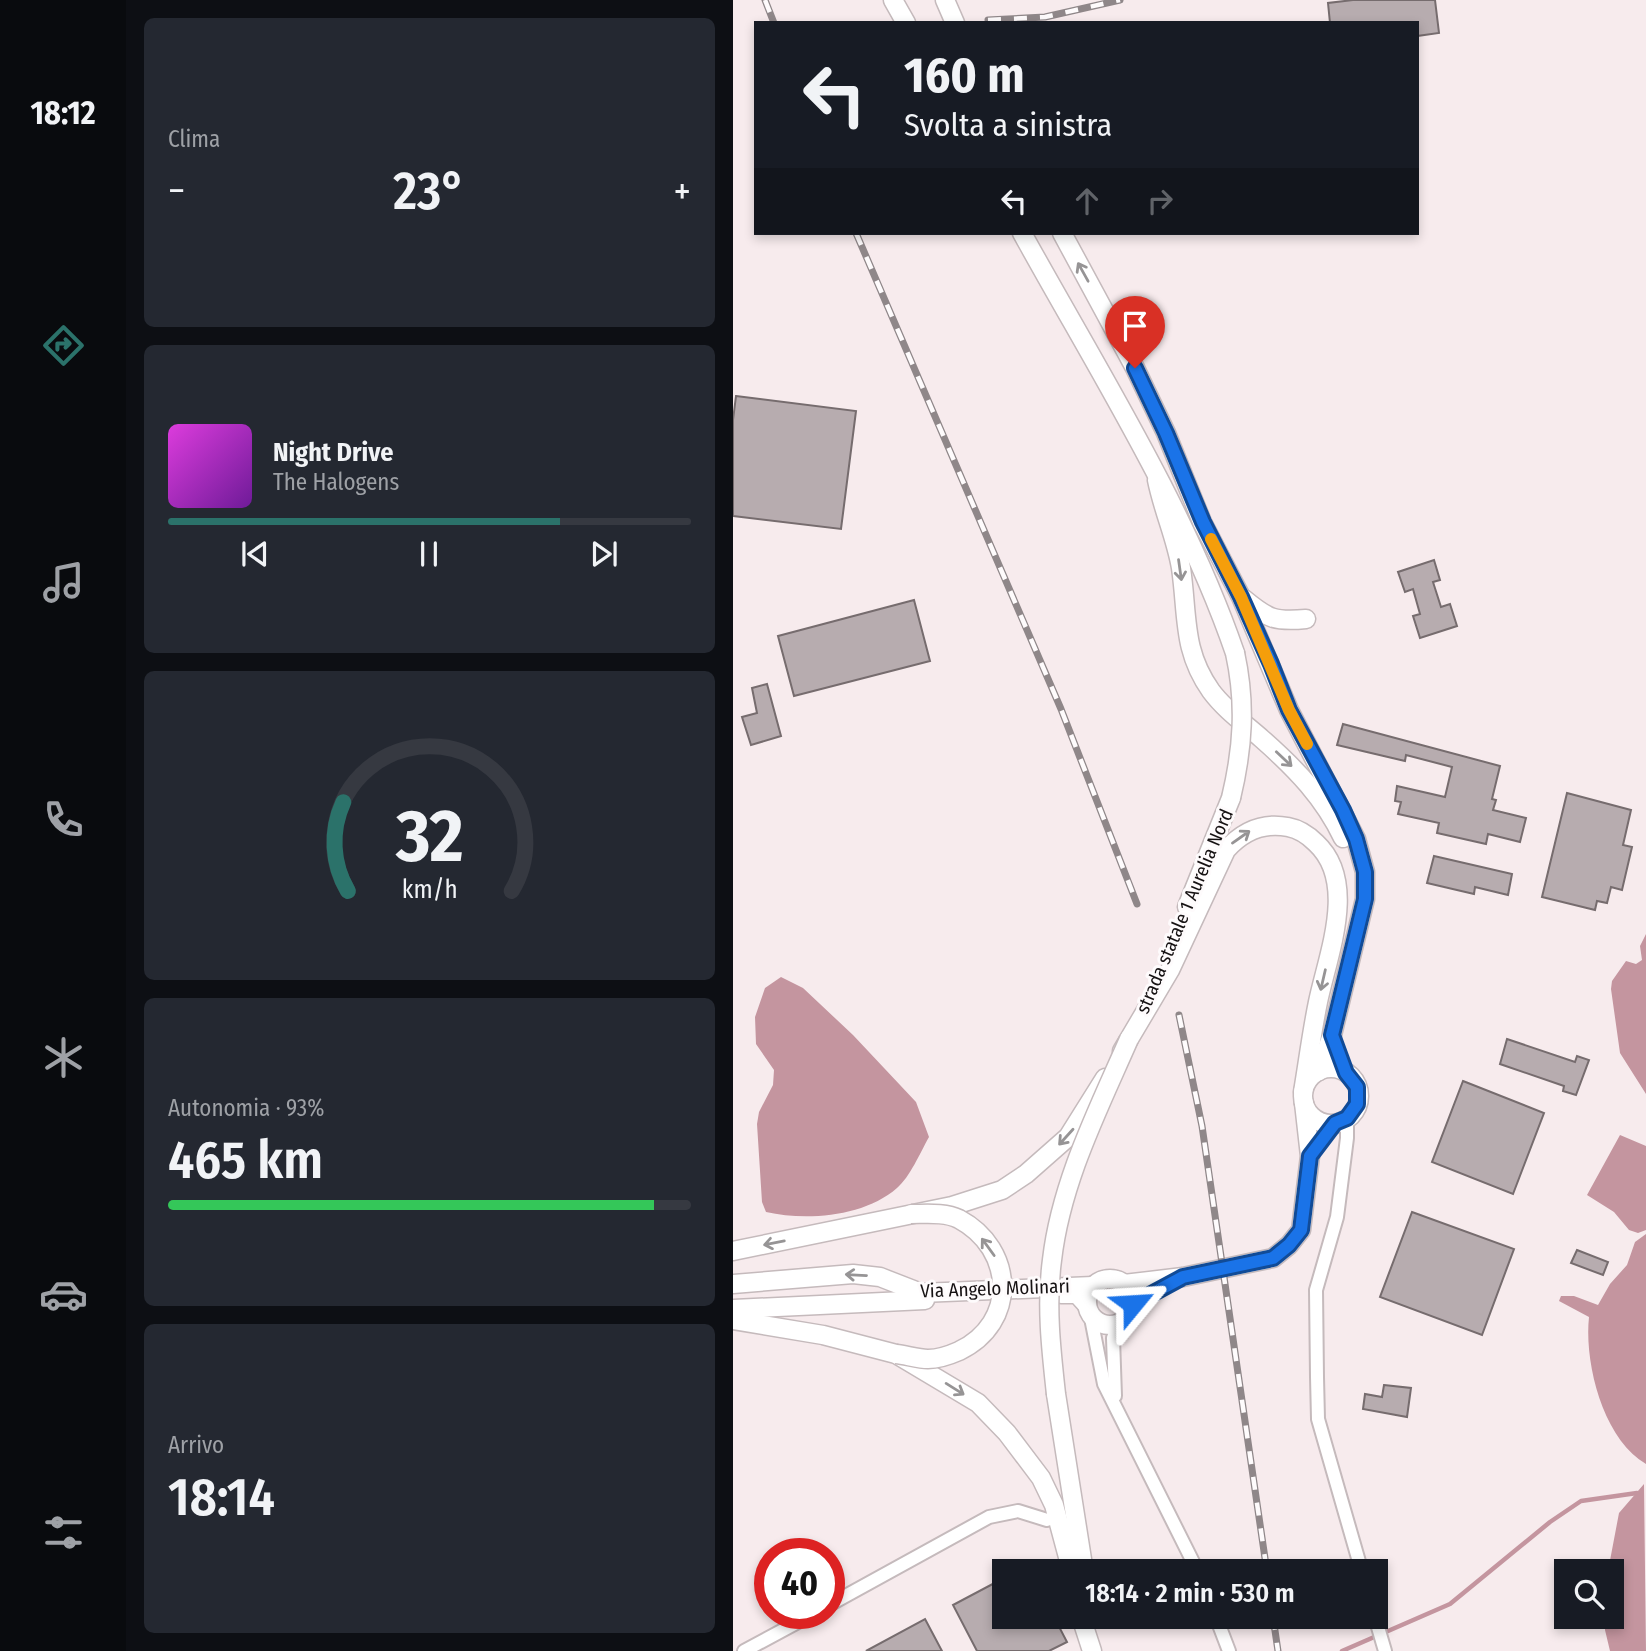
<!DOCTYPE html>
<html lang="it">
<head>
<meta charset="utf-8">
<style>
  :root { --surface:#171b24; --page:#242831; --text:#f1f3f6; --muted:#9ea1a6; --line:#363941; --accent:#2b726a }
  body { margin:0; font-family:"Fira Sans Condensed",sans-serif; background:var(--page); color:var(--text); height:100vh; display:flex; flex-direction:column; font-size:26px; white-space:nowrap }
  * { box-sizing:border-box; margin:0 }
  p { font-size:23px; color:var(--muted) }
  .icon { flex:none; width:38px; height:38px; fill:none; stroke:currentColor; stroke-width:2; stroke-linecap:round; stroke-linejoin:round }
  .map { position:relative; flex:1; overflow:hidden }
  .side { display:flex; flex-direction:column; gap:18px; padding:18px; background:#0d0f14; width:607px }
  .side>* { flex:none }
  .guide { position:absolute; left:21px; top:21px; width:665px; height:214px; border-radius:0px; box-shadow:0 4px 10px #0003; background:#171b24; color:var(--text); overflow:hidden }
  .buttons { position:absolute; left:821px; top:1559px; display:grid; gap:14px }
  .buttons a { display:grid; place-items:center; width:70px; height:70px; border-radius:0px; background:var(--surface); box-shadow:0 4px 10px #0003; font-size:35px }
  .speed { position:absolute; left:21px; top:1538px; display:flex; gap:14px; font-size:35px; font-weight:700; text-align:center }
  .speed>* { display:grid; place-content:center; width:91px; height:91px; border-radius:50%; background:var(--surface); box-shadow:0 4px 10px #0003; line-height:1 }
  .speed .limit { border:10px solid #d22; background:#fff; color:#111 }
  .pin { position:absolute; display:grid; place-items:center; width:60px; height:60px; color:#fff; margin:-72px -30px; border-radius:50% 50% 50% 0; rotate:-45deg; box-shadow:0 0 7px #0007 }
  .pin .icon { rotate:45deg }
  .me { position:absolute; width:77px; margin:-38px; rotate:63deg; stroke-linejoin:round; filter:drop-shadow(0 0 5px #0008) }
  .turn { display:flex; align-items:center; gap:24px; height:147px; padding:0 35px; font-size:32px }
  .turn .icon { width:91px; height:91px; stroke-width:2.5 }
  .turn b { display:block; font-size:49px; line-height:60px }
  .lanes { display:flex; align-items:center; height:66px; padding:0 35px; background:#0003; justify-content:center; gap:35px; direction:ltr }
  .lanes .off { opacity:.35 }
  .big { font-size:52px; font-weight:600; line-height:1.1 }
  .side .widget { flex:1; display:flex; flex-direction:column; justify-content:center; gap:10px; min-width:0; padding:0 24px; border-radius:10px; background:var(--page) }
  .side .dial { align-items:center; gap:0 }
  .dial svg { height:182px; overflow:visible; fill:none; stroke:var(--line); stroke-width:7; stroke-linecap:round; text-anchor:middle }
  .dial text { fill:var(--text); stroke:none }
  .song { display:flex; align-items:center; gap:21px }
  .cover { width:84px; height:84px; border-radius:10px; background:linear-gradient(135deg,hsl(300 70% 55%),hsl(280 70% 35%)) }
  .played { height:7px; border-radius:4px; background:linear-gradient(90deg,var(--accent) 75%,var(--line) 75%) }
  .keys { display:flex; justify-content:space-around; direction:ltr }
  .heat { display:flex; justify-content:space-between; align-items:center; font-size:38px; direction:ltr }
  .charge { height:10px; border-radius:5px; background:linear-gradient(90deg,#34c759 93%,var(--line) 0) }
  .trip { position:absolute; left:259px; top:1559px; width:396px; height:70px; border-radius:0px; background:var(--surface); box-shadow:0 4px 10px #0003; font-weight:600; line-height:70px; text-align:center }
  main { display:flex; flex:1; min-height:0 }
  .dock { display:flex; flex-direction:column; width:126px; justify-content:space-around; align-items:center; background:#090b0e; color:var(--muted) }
  .dock .icon { width:49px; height:49px }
  .dock .selected { color:var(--accent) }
  .dock b { font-size:32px; color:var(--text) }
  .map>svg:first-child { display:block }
</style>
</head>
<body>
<main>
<nav class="dock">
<b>18:12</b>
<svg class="icon selected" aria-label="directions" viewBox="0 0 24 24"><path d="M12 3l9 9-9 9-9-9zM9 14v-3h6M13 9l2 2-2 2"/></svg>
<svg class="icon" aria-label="music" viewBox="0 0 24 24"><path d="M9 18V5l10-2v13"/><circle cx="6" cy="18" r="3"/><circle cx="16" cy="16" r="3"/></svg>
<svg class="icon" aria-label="phone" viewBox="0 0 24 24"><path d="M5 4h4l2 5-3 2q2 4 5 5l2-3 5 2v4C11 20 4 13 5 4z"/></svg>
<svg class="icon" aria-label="climate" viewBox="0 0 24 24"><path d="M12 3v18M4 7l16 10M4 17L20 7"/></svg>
<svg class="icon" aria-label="car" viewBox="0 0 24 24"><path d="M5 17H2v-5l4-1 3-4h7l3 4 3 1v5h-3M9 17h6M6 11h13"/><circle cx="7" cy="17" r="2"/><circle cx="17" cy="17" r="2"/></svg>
<svg class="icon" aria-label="filters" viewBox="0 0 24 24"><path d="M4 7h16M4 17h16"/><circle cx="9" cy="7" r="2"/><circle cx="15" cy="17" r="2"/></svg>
</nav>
<section class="side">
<div class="widget"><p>Clima</p>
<div class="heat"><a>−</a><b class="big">23°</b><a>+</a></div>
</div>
<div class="widget">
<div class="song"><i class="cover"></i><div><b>Night Drive</b><p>The Halogens</p></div></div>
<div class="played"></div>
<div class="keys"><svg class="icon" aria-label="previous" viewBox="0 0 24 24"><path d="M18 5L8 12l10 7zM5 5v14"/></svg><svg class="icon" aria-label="pause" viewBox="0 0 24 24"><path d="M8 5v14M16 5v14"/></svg><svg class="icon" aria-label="next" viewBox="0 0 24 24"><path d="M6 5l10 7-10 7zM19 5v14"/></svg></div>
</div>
<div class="widget dial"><svg viewBox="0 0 100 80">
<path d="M14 69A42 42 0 1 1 86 69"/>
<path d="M14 69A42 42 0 0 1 12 30" stroke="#2b726a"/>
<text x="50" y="56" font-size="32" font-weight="700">32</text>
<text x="50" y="72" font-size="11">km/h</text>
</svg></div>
<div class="widget"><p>Autonomia · 93%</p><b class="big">465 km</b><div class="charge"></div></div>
<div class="widget"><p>Arrivo</p><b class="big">18:14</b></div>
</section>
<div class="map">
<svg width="913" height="1651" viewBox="0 0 913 1651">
  <rect width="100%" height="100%" fill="#f7ebed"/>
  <!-- water -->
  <g fill="#c4959f">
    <polygon points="913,934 913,1094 887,1053 878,989 879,981 893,961 903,964 909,960 907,946"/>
    <path d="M48,977L70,988L120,1035L183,1102L196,1137C187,1153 177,1177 164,1188C131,1217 73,1221 33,1212L29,1202L24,1124L26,1112L40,1085L41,1070L23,1044L22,1017L32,988Z"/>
    <polygon points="887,1135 913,1146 913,1230 905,1233 896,1230 881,1212 854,1195"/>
    <path d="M913,1234V1464C870,1439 851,1363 856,1317L826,1301L828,1296H841L865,1305L877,1284L894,1265L902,1242Z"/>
    <polygon points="911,1484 913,1651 877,1651 872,1630 872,1617 878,1617 878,1572 875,1571 886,1513"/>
  </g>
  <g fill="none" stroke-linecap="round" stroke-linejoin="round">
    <!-- stream -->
    <polyline stroke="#c4959f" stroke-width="4.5" points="609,1651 717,1604 817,1522 848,1501 904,1493"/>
  </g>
  <!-- building -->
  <g fill="#b7acaf" stroke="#766c6e" stroke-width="2">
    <polygon points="620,0 702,0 706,33 684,36 684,23 597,23 595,3"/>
    <polygon points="3,396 123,411 108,529 0,516 0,420"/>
    <polygon points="701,560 707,580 700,582 708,607 717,604 724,626 687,638 680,616 687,614 680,589 672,592 665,572"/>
    <polygon points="181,600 197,661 61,696 45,636"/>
    <polygon points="34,684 48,736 18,745 9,717 24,713 19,688"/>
    <polygon points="610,724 767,766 759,799 763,800 760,810 793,818 787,842 755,834 753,844 704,833 706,823 665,814 668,802 662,801 664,786 712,797 719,767 673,755 672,761 604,745"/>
    <polygon points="834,793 898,810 890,845 899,847 889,890 878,887 874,903 864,901 862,910 809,897"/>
    <polygon points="701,856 779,874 775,895 742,887 741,894 694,883"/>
    <polygon points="774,1039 842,1062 844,1056 856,1060 843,1095 830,1091 831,1086 767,1064"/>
    <polygon points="730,1081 811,1113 780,1194 699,1162"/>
    <polygon points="679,1212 781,1249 749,1335 647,1297"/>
    <polygon points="844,1250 875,1262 870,1275 838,1263"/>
    <polygon points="651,1385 678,1388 674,1417 630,1409 632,1394 649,1397"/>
    <polygon points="271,1578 271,1617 321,1617 334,1642 316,1651 244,1651 220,1605"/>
    <polygon points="192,1619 209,1651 133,1651"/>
  </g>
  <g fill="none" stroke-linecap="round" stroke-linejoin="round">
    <defs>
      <g id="street">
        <polyline points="614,1118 614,1138 604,1217 583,1290 584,1377 585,1419 629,1572"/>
        <polyline points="357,1313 371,1384 465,1572"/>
        <polyline points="382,1396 380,1338 387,1322"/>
        <polyline points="96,1605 256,1517 285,1511 314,1520"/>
        <polyline points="483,1617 496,1651"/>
        <polyline points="642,1617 652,1651"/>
        <polyline points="11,1651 80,1614"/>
      </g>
      <g id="secondary">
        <polyline points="160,0 173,23"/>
        <polyline points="212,0 222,23"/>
        <path d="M289,233C364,369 451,505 502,653"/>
        <polyline points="329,233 402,368 433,433 469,522 508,597 556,710 623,839 632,872 632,899 599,1035 586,1071"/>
        <path d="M424,480C430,510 443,538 448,568C455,616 449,650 478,691C492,710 512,724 529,739C563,769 591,798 610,838"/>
        <path d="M511,599C535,619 542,622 573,619"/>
        <polyline points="454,907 498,798"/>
        <path d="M389,1051L437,970L493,850C510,831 530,822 555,827C566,829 575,835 583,843C625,882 595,954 585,1002C579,1031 575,1062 570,1092"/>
        <circle cx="598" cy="1096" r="28"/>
        <polyline points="0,1251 219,1206 269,1190 293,1174 335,1137 372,1078"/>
        <circle cx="377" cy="1302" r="23"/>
        <polyline points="0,1284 120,1274 147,1277 188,1293 360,1286"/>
        <polyline points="391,1284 450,1277 540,1258 556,1245 568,1230 577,1156 571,1103"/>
        <polyline points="328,1294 344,1294 354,1305"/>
        <polyline points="0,1309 192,1300"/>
        <polyline points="0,1320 90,1335 163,1354 245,1403 274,1433 308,1478 321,1505 339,1572"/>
        <polyline points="323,1394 351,1572"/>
        <polyline points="348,1617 359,1651"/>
      </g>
    </defs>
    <!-- street casing -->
    <use href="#street" stroke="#c5babc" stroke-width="16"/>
    <!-- secondary casing -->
    <use href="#secondary" stroke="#c5babc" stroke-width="21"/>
    <!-- street -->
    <use href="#street" stroke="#fff" stroke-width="12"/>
    <!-- secondary -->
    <use href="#secondary" stroke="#fff" stroke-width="18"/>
    <defs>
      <g id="rail">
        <polyline points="32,0 41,23"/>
        <polyline points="255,20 312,17 387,0"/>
        <polyline points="123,233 328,709 404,904"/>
        <polyline points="446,1015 469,1126 534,1572"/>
        <polyline points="540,1617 545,1651"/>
      </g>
    </defs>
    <!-- rail casing -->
    <use href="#rail" stroke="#8f8789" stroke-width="7"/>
    <!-- rail -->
    <use href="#rail" stroke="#fefbfc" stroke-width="4.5" stroke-dasharray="13" stroke-linecap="butt"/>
    <defs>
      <g id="secondary-bridge">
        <path d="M498,798C510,748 513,703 502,653"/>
        <path d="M163,1354C173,1355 185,1359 195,1359C205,1359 217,1355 226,1351C285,1323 282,1249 226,1219C212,1212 193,1214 178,1214"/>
        <path d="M323,1394C318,1349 313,1305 319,1260C328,1182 365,1110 396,1039"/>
      </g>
    </defs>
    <!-- secondary-bridge casing -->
    <use href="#secondary-bridge" stroke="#c5babc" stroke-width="21" stroke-linecap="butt"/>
    <!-- secondary-bridge -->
    <use href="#secondary-bridge" stroke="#fff" stroke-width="18"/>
  </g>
  <!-- one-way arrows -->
  <defs><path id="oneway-shaft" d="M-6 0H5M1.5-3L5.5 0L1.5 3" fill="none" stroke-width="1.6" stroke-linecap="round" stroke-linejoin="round" transform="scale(1.75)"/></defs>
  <g stroke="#969495">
    <use href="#oneway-shaft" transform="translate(350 272) rotate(-119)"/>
    <use href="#oneway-shaft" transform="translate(447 570) rotate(82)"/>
    <use href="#oneway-shaft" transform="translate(551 759) rotate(43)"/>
    <use href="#oneway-shaft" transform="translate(508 837) rotate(-35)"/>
    <use href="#oneway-shaft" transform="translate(590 980) rotate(103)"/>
    <use href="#oneway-shaft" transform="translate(333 1137) rotate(132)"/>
    <use href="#oneway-shaft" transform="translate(41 1243) rotate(169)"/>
    <use href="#oneway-shaft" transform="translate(255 1247) rotate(-126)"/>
    <use href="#oneway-shaft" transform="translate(123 1275) rotate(-177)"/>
    <use href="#oneway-shaft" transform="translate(222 1389) rotate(32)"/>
  </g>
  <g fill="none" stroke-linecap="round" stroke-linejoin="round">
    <defs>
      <polyline id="route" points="400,1304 450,1277 540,1258 556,1245 568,1230 577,1156 602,1123 614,1118 624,1104 624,1087 613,1073 599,1035 632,899 632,872 623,839 610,810 556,710 538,664 508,597 470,522 433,433 402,368"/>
    </defs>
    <!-- route casing -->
    <use href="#route" stroke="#114b97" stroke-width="18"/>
    <!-- route -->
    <use href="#route" stroke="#1a73e8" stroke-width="12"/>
    <!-- slow -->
    <polyline stroke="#f59e0b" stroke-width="12" points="478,539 508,597 556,710 574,744"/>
  </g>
  <g text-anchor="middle" stroke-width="6" stroke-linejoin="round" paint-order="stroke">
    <!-- street labels -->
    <g font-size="19" fill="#161213" stroke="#fefbfc">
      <text transform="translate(451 911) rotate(-67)" y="7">strada statale 1 Aurelia Nord</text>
      <text transform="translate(262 1288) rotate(-2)" y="7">Via Angelo Molinari</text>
    </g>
  </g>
</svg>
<div class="buttons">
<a><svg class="icon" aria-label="search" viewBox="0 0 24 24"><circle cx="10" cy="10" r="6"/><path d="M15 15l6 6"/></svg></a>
</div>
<div class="speed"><div class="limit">40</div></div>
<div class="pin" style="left:402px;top:368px;background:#d93025"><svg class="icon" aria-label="arrive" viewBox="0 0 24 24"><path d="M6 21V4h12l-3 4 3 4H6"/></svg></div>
<svg class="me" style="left:400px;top:1304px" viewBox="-20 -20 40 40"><path d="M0-17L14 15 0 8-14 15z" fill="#1a73e8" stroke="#fff" stroke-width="4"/></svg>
<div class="trip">18:14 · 2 min · 530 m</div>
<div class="guide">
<div class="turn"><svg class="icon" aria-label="left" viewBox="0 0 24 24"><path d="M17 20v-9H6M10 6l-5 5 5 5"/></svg><div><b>160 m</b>Svolta a sinistra</div></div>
<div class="lanes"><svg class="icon" aria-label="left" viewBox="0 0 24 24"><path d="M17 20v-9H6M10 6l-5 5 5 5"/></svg><svg class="icon off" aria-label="ahead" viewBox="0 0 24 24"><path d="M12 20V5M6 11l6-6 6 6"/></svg><svg class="icon off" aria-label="right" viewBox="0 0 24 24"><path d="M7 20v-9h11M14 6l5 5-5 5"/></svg></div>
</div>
</div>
</main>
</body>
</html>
